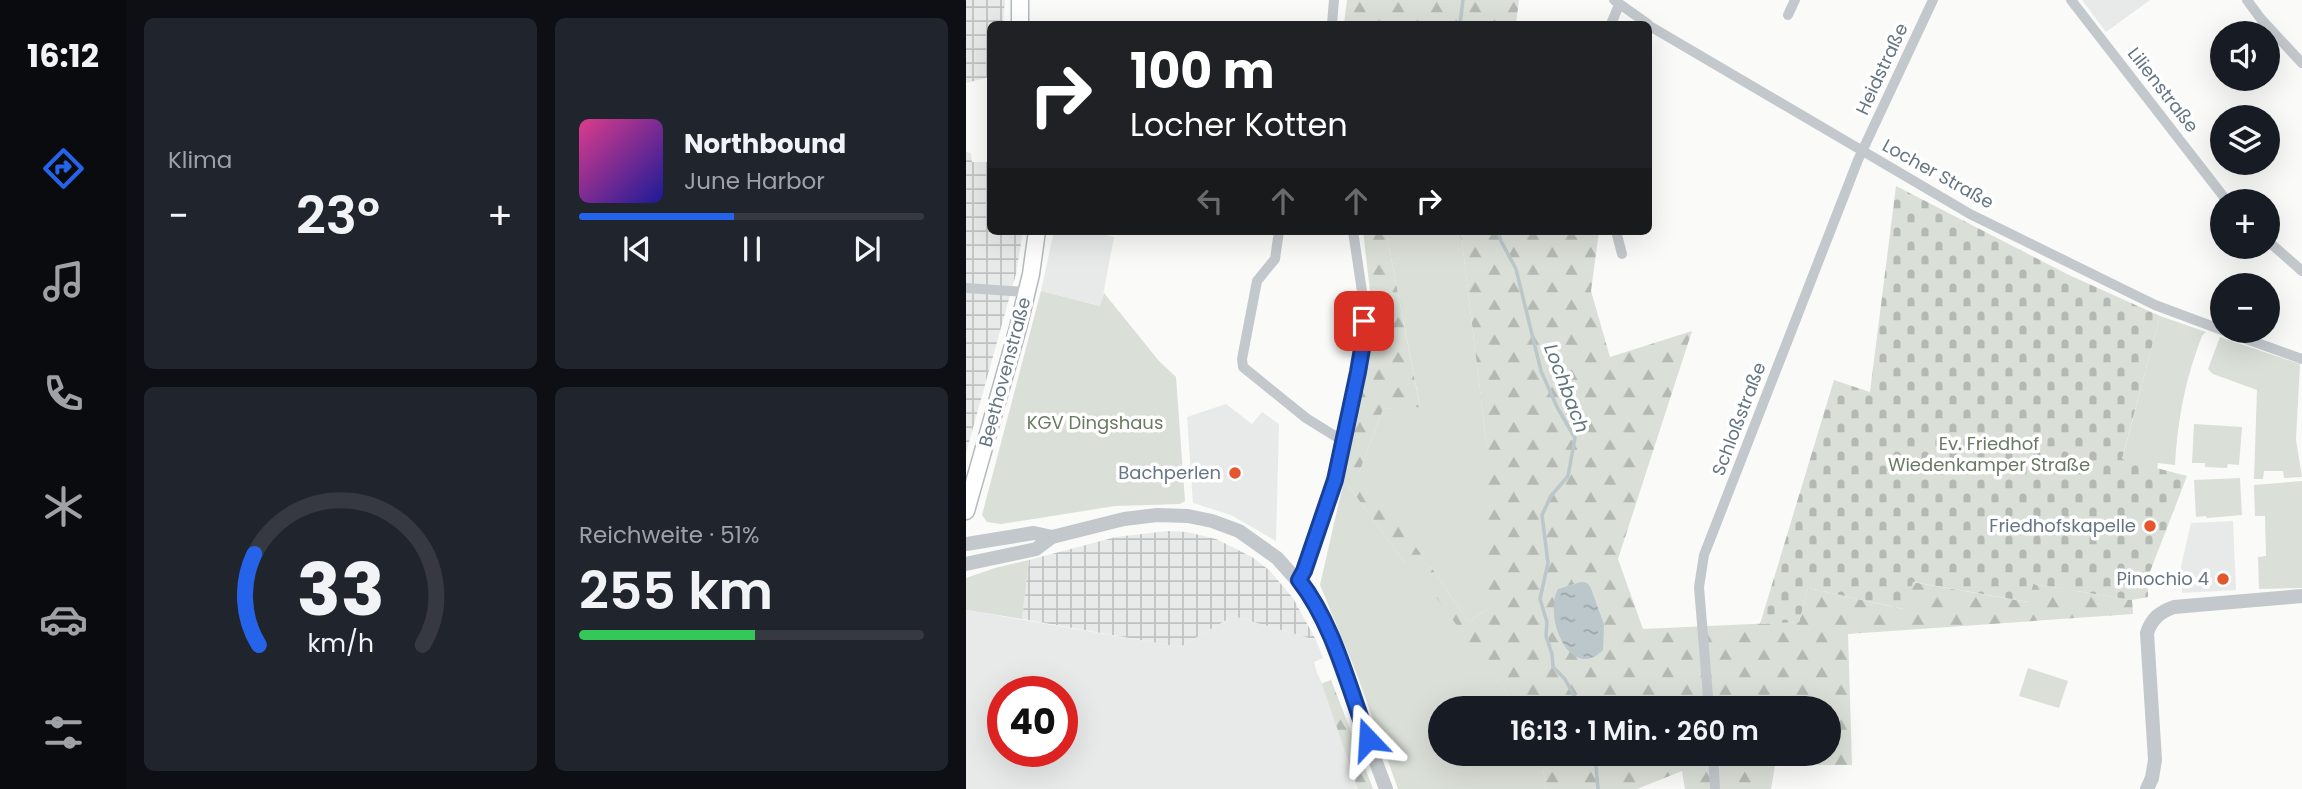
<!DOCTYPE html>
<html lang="de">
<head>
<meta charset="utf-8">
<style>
  :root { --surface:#171b24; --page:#20242c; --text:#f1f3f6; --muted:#9ea1a6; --line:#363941; --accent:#2563eb }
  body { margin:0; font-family:Poppins,sans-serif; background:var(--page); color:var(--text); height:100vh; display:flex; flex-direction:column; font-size:26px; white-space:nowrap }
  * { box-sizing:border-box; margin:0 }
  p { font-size:23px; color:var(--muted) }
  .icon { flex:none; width:38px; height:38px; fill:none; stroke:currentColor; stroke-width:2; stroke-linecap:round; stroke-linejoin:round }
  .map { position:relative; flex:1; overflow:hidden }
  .side { display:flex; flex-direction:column; gap:18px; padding:18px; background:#0d0f14; width:840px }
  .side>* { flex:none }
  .banner { position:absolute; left:21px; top:21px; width:665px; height:214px; border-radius:10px; box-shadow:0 7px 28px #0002; background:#202124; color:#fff; overflow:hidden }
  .buttons { position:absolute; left:1244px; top:21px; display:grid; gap:14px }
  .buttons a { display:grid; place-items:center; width:70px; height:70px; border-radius:50%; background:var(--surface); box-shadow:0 7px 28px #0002; font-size:35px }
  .speed { position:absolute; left:21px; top:676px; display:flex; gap:14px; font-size:35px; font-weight:700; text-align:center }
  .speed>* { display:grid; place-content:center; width:91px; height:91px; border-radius:50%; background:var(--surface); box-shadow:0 7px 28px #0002; line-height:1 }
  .speed .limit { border:10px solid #d22; background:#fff; color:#111 }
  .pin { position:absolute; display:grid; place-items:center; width:60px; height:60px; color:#fff; margin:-30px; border-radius:14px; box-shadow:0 4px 10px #0006 }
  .me { position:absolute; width:77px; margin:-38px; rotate:340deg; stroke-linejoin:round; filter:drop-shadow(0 0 5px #0008) }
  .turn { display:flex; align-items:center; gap:24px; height:147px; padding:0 28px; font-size:32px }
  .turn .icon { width:91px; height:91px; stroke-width:2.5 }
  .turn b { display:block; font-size:49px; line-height:60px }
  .lanes { display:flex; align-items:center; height:66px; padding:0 28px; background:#0003; justify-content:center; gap:35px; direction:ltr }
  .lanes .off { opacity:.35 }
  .big { font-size:52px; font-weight:600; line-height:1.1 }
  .side .tile { flex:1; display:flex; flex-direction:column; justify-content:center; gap:10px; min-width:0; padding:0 24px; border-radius:10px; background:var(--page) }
  .side .dial { align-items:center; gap:0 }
  .dial svg { height:182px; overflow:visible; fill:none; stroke:var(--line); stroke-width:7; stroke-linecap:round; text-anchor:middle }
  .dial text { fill:var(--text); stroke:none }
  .song { display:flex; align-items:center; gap:21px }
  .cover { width:84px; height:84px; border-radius:10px; background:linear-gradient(135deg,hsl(330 70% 55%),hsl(240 70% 35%)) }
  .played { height:7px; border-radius:4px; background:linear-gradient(90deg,var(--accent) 45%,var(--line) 45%) }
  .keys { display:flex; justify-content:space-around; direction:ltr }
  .heat { display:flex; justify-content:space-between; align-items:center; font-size:38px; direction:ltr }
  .charge { height:10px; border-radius:5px; background:linear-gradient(90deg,#34c759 51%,var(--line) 0) }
  .side .tiles { flex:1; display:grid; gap:18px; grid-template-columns:repeat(2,1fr) }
  .trip { position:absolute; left:462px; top:696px; width:413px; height:70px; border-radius:35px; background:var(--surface); box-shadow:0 7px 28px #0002; font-weight:600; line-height:70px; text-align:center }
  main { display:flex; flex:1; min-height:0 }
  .dock { display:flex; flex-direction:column; width:126px; justify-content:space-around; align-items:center; background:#090b0e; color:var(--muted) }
  .dock .icon { width:49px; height:49px }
  .dock .active { color:var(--accent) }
  .dock b { font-size:32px; color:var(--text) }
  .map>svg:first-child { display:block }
</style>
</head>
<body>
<main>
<nav class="dock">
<b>16:12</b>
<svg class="icon active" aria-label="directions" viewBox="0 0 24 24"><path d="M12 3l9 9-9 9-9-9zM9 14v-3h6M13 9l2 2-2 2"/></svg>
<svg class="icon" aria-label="music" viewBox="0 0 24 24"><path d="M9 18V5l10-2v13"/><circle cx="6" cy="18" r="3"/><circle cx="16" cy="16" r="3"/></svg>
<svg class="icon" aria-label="phone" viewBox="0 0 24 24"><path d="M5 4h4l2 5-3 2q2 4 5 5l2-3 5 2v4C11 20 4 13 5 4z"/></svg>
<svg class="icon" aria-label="climate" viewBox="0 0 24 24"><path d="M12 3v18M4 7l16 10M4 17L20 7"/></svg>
<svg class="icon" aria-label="car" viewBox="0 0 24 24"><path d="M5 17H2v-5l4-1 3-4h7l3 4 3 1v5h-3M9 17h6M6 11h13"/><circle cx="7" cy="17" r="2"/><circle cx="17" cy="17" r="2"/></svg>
<svg class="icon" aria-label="filters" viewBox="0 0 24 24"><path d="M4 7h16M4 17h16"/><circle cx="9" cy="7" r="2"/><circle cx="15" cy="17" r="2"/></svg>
</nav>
<section class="side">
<div class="tiles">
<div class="tile"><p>Klima</p>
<div class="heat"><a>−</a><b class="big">23°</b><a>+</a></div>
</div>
<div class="tile">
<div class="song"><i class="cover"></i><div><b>Northbound</b><p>June Harbor</p></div></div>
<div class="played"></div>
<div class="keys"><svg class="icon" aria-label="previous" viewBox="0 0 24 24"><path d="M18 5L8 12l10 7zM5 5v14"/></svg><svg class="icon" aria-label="pause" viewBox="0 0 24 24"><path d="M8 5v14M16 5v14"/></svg><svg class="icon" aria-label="next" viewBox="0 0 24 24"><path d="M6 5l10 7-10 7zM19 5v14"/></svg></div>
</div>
<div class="tile dial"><svg viewBox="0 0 100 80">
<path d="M14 69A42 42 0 1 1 86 69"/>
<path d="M14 69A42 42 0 0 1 12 29" stroke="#2563eb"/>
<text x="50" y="56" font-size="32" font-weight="700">33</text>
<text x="50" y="72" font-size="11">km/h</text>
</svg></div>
<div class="tile"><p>Reichweite · 51%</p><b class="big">255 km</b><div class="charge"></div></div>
</div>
</section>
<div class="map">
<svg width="1336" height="789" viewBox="0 0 1336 789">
  <defs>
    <pattern id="industrial-grid" width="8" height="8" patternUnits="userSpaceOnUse" patternTransform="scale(1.75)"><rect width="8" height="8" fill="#e8e9e9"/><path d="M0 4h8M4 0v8" fill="none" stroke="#c0c1c2"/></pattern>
    <pattern id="forest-firs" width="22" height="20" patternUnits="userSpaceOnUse" patternTransform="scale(1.75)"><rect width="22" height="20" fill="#dadfd7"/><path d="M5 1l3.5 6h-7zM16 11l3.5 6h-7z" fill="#b4b9b4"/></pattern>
    <pattern id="cemetery-stones" width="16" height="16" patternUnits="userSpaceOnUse" patternTransform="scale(1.75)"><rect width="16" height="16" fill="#dadfd7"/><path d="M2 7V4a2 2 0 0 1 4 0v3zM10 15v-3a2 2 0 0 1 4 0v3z" fill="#b4b9b4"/></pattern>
    <pattern id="water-ripples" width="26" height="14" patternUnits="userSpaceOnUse" patternTransform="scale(1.75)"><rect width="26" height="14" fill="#bbc7cb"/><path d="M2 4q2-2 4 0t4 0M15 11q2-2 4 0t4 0" fill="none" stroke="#9ca6aa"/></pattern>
  </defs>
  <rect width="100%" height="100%" fill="#fafaf8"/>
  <!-- built -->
  <g fill="#e8e9e9" fill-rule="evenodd">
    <polygon points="1116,0 1184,0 1140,32"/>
    <polygon points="88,231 124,231 148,237 135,306 75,291"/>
    <polygon points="260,404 286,424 296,412 313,424 310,541 265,515 227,503 221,417"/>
    <polygon points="1267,521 1270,590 1216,593 1215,566 1225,523"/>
    <path d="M0,610L214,647L267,616L350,640L357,658L348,662L351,673L356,683L365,680L407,789H0ZM37,691H96V751H37Z"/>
  </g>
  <!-- industrial -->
  <g fill="url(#industrial-grid)">
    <polygon points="0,0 39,0 37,24 24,24 24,77 0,83"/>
    <polygon points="0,152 5,153 6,162 24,162 24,231 57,231 50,274 0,453"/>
    <polygon points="202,531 221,532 250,539 286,557 303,570 327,598 350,640 267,616 214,647 56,619 63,560 150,537"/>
  </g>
  <!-- green -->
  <g fill="#dadfd7">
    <polygon points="420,231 491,231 496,241 521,449 521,609 503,622 465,567 455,575 552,709 474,709 474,754 575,754 580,789 432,789 390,672 354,585 378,480 440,564 393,473 417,409 454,406"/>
    <polygon points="75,291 134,306 138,293 193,361 210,377 219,501 214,504 149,506 35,524 21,522 16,515"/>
    <path d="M1194,316L1240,332L1236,336C1219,380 1212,418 1209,465L1192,463L1191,470L1156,460Z"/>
    <polygon points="1254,337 1334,364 1330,440 1336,477 1318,478 1317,471 1298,471 1297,479 1288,479 1291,390 1247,374 1242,369"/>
    <polygon points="1228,424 1276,427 1273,465 1262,464 1261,468 1239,467 1239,463 1226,463"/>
    <polygon points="1274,478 1276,515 1241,518 1240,516 1230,517 1228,480"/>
    <polygon points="1336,481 1336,588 1293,589 1292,557 1300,556 1299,516 1289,516 1288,485"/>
    <polygon points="63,560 56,619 0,610 0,578 29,568"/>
    <polygon points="1062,668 1102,681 1093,708 1053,696"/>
  </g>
  <!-- forest -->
  <g fill="url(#forest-firs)" fill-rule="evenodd">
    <polygon points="381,0 553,0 550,24 378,24"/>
    <polygon points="397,231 420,231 454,407 417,409 393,473 455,554 440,564 378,480 408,325"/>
    <path d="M491,231H633L625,291L644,357L726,331L652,559L677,629L833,622L842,588L937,609L946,582L1062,602L1067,584L1166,600L1167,614L882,634L886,765H809L805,789H719L716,771L671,789H580L575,754H863V709H552L454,575L465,567L503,622L521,609V449L496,241ZM614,582L625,588L638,624L593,589Z"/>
    <polygon points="365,680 407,789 392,789 356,684"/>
  </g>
  <!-- cemetery -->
  <polygon fill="url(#cemetery-stones)" points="930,186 1103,275 1194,316 1156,459 1221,476 1182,577 1182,597 1166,600 1067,584 1063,602 947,582 938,609 842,588 833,622 794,624 868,380 904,392"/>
  <!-- water -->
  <path fill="url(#water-ripples)" d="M614,582L621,583L625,588L638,624L637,650C604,683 577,617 592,589Z"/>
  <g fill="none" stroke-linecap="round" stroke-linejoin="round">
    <!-- stream -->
    <g stroke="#bbc7cb" stroke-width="3.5">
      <polyline points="494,24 497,0"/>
      <polyline points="532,231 535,241 550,269 575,371 591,407 609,438 602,476 585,496 576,515 582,563 574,599 581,622 580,636 586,654 587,667 599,679 615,709"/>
      <polyline points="629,754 632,789"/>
    </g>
    <defs>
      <g id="secondary">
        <polyline points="54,0 54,24"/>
        <polyline points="0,511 52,328 65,274 71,231"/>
      </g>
    </defs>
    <!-- secondary casing -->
    <use href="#secondary" stroke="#b3babf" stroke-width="19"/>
    <!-- minor -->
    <g stroke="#c3c8cc" stroke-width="10">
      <polyline points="648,0 682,24"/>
      <polyline points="1105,0 1261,201"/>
      <polyline points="1281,0 1295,19 1336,63"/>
      <polyline points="822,15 829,0"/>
      <polyline points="366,24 368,0"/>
      <polyline points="645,24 653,5"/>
      <polyline points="682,25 1004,214 1189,305 1256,330"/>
      <polyline points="313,231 309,259 291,281 276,359 277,367 340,418 377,441"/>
      <polyline points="650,231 656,254"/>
      <polyline points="1302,241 1336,271"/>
      <polyline points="0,288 61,292"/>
      <polyline points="1258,331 1336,359"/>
      <polyline points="333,580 338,571 370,480 398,337 398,305 387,231"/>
      <polyline points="743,709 733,587 738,555 892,160 967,0"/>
      <polyline points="747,754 749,789"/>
    </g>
    <!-- tertiary -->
    <g stroke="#c3c8cc" stroke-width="14">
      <polyline points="0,544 68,533 86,537"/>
      <polyline points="0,564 70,549 86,537 158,519 191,515 222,516 246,521 273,531 311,558 346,597 360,628 420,789"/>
      <path d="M1181,789L1186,778L1189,760L1181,633C1186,618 1194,612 1208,607L1336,596"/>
    </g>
    <!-- secondary -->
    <use href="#secondary" stroke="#fff" stroke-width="16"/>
  </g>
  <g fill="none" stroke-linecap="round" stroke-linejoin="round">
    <defs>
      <path id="route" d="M398,321V337L392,372L369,480L338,571L333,580C368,625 382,686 402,739"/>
    </defs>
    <!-- route casing -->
    <use href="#route" stroke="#184099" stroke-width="18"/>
    <!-- route -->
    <use href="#route" stroke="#2563eb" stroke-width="12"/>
  </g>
  <!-- markers -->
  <g fill="#e4572e" stroke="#fff" stroke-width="2.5">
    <circle cx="269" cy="473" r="7"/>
    <circle cx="1184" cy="526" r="7"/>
    <circle cx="1257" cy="579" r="7"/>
  </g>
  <g text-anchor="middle" stroke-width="7" stroke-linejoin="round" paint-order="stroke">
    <!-- street labels -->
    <g font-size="18" fill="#657683" stroke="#fff">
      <text transform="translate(916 69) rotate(-65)" y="6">Heidstraße</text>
      <text transform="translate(1197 90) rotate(52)" y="6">Lilienstraße</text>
      <text transform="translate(972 174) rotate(29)" y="6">Locher Straße</text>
      <text transform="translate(39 372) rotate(-75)" y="6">Beethovenstraße</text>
      <text transform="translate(773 419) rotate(-69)" y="6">Schloßstraße</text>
    </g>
    <!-- park labels -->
    <g font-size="18" fill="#687a64" stroke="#fff">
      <text x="129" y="429">KGV Dingshaus</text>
      <text x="1023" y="450">Ev. Friedhof<tspan x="1023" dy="21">Wiedenkamper Straße</tspan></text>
    </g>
    <!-- poi labels -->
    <g font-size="18" fill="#657683" stroke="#fff" text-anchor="end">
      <text x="255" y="479">Bachperlen</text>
      <text x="1170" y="532">Friedhofskapelle</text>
      <text x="1243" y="585">Pinochio 4</text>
    </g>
    <!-- water labels -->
    <g font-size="19" font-style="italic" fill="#60757c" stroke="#fff">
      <text transform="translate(601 388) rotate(69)" y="7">Lochbach</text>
    </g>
  </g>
</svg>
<div class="buttons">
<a><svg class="icon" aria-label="sound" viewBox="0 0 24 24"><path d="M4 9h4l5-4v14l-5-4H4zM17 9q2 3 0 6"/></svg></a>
<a><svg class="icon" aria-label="layers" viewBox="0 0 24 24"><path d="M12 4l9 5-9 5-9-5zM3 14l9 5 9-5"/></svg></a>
<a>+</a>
<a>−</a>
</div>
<div class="speed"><div class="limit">40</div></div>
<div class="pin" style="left:398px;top:321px;background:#d93025"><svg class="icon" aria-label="arrive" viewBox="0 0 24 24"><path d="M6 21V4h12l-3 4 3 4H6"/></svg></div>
<svg class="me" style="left:402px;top:739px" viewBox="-20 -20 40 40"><path d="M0-17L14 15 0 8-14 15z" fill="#2563eb" stroke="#fff" stroke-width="4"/></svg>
<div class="trip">16:13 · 1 Min. · 260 m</div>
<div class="banner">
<div class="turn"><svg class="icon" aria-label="right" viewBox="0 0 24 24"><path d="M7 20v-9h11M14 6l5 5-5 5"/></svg><div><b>100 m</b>Locher Kotten</div></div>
<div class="lanes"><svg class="icon off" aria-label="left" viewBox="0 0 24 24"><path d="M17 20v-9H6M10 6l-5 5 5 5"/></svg><svg class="icon off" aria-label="ahead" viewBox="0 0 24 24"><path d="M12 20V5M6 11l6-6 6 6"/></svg><svg class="icon off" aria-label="ahead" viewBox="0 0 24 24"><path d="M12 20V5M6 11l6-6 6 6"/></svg><svg class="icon" aria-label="right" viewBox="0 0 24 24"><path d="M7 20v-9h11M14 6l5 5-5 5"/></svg></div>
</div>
</div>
</main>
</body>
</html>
